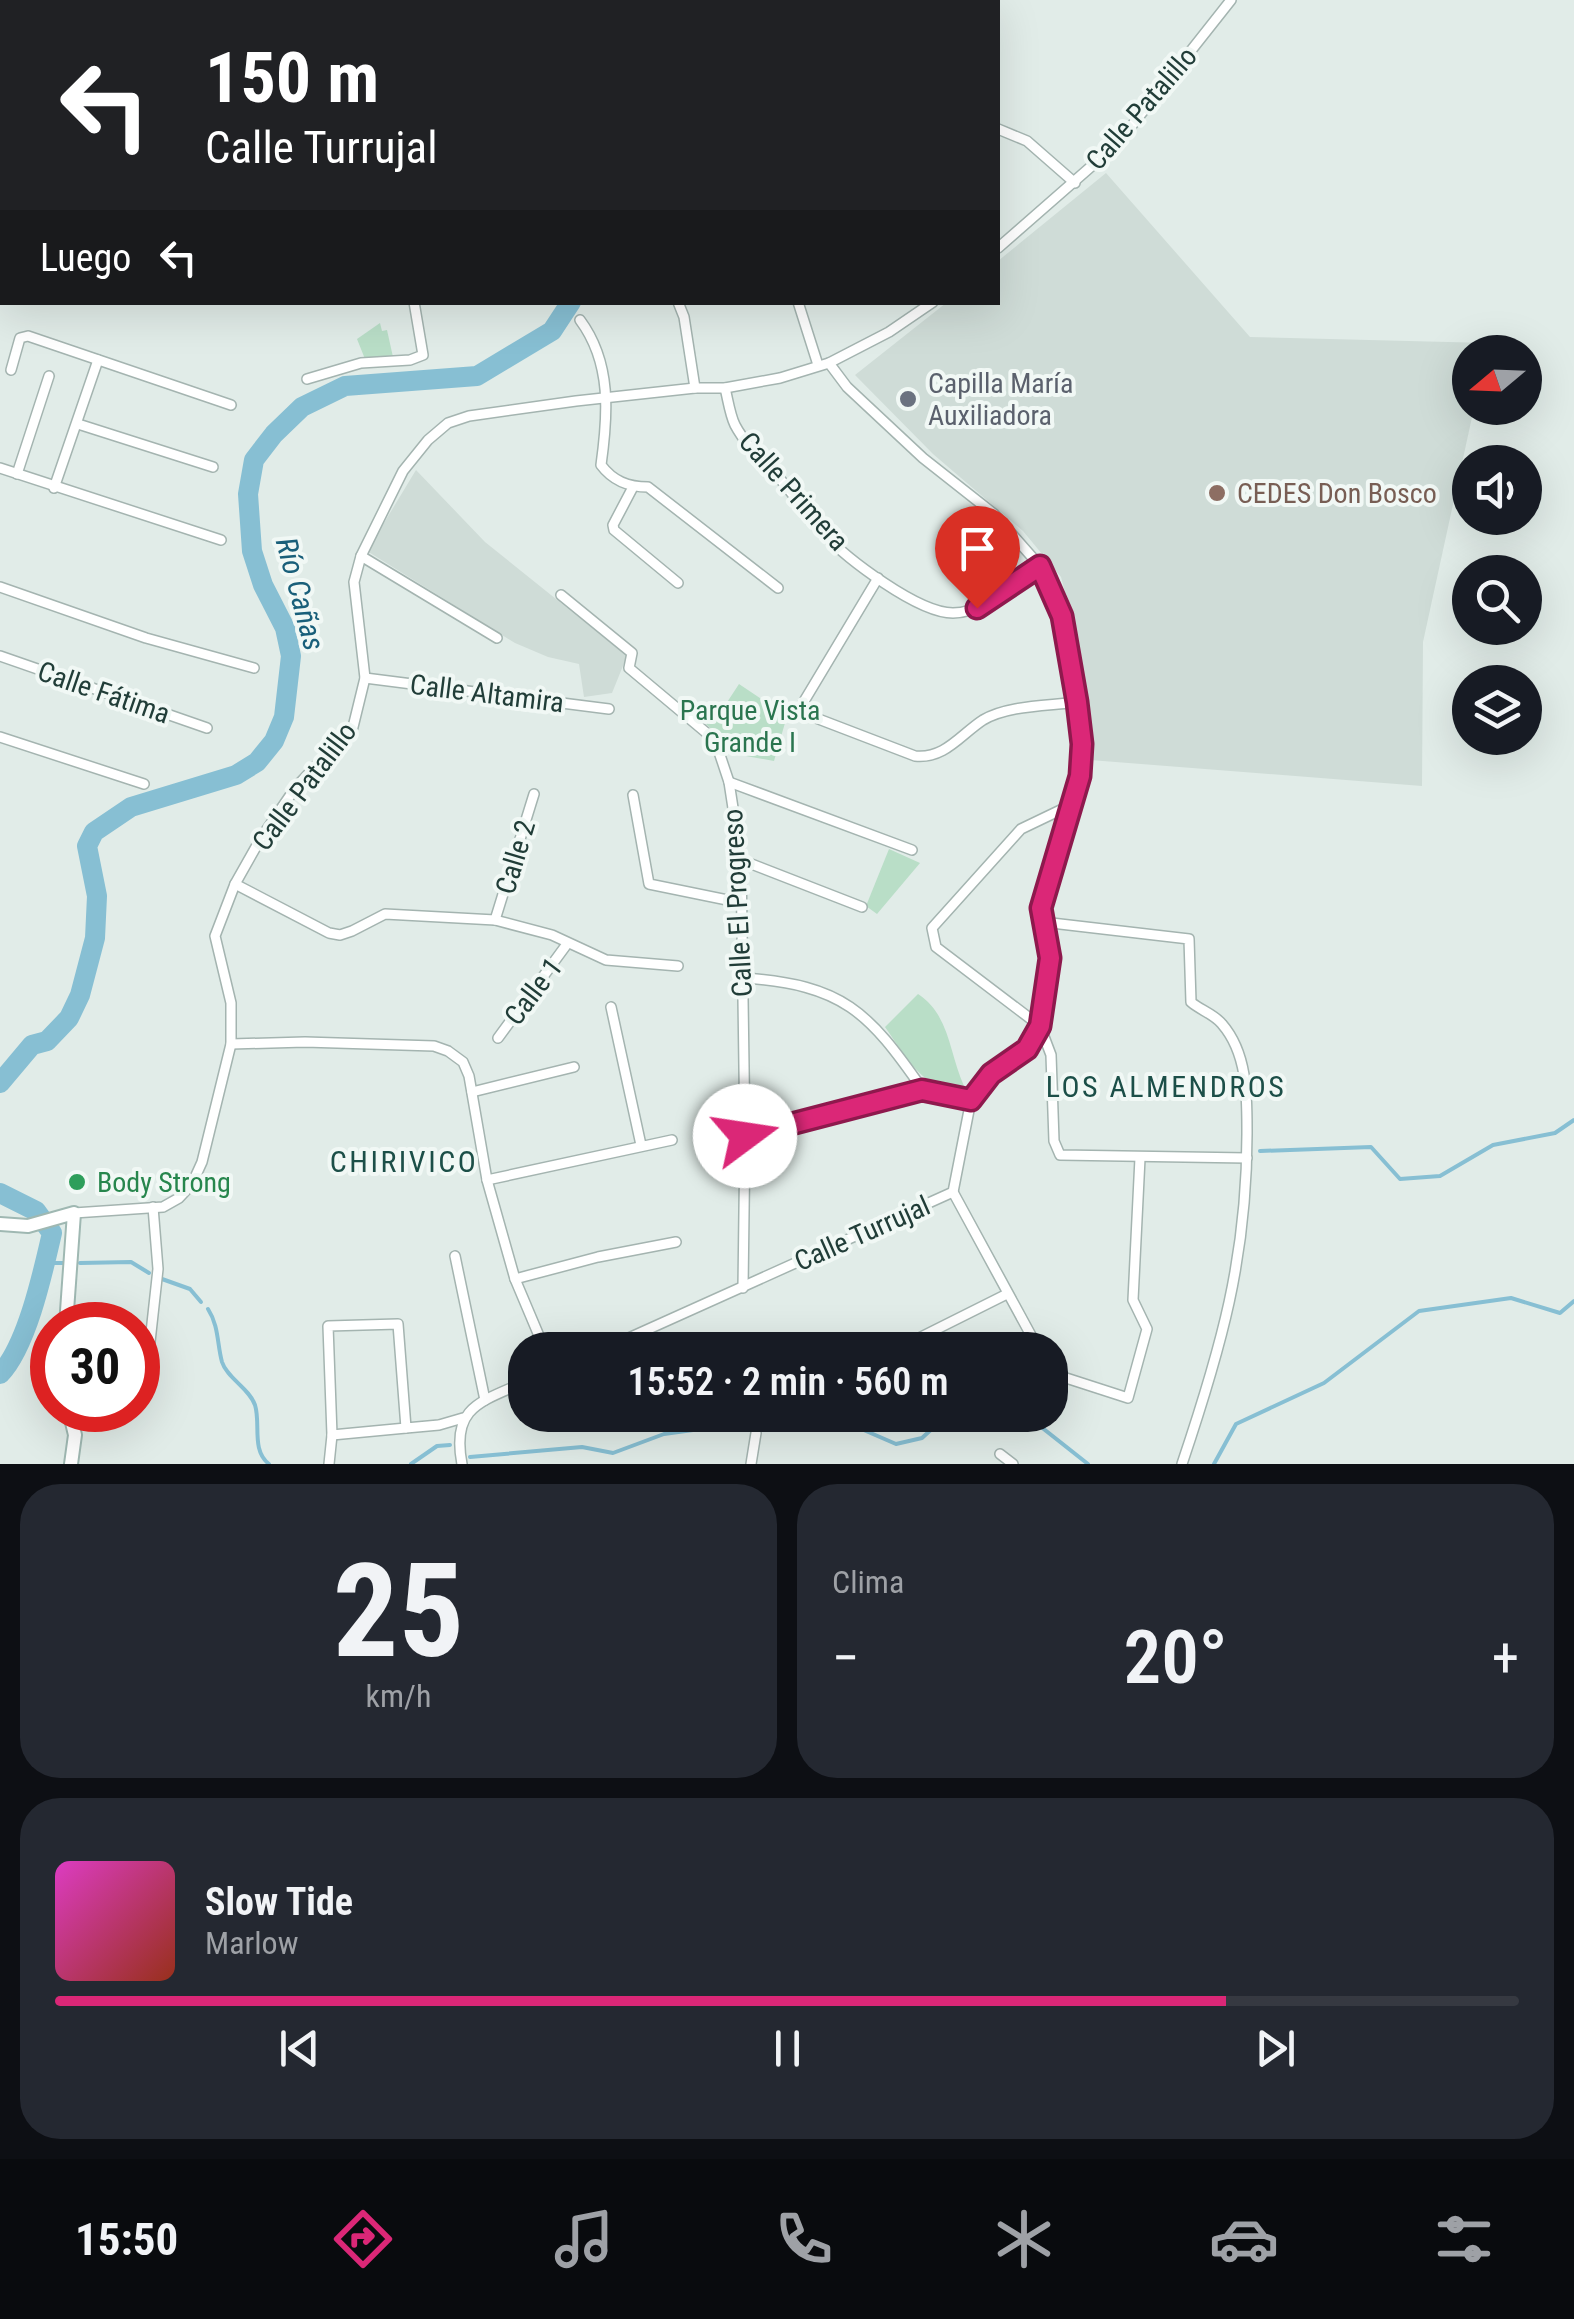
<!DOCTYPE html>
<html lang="es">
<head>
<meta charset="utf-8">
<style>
  :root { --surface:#171b24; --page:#242831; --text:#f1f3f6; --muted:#9ea1a6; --line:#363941; --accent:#db2777 }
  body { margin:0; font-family:"Roboto Condensed",sans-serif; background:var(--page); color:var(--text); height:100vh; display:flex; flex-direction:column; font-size:38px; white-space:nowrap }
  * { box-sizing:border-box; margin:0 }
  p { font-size:32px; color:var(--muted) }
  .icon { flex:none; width:55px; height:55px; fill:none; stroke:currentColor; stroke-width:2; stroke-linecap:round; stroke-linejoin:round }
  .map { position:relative; height:1464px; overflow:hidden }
  .panel { display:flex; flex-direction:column; gap:20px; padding:20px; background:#0d0f14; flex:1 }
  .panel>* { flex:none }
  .banner { position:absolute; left:0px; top:0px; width:1000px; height:305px; box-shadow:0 10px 40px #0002; background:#202124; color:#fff; overflow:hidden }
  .needle { width:65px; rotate:251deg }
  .buttons { position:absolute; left:1452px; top:335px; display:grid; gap:20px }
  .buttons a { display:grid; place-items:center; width:90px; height:90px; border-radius:50%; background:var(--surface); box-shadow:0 10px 40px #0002; font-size:50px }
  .speed { position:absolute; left:30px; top:1302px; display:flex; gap:20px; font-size:50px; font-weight:700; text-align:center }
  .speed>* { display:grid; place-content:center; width:130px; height:130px; border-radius:50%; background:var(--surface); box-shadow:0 10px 40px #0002; line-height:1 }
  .speed .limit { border:15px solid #d22; background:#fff; color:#111 }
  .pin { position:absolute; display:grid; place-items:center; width:85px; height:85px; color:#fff; margin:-102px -42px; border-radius:50% 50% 50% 0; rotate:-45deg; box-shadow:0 0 10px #0007 }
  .pin .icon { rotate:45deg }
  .me { position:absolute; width:110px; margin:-55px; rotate:76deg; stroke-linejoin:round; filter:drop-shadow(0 0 8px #0008) }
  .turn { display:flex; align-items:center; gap:35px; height:210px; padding:0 40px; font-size:45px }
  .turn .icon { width:130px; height:130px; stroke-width:2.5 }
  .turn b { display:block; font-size:70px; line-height:85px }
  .then { display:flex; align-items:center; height:95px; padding:0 40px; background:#0003; gap:20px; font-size:38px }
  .big { font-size:75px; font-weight:600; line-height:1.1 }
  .panel .tile { flex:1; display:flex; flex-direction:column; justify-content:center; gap:15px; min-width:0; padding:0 35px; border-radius:40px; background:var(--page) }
  .panel .dial { align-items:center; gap:0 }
  .dial b { font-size:130px; line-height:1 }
  .song { display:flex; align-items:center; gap:30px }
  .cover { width:120px; height:120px; border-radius:15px; background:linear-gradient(135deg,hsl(310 70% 55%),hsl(10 70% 35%)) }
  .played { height:10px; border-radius:5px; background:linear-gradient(90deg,var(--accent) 80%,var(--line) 80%) }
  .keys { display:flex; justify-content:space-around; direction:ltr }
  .heat { display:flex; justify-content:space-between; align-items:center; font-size:55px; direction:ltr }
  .panel .tiles { flex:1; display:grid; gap:20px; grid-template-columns:1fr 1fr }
  .tile:last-child { grid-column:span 2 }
  .trip { position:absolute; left:508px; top:1332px; width:560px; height:100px; border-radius:40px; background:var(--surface); box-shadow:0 10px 40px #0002; font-weight:600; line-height:100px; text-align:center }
  .dock { display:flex; height:160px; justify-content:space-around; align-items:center; background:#090b0e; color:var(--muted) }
  .dock .icon { width:70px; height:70px }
  .dock .active { color:var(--accent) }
  .dock b { font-size:45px; color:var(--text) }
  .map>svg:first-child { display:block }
</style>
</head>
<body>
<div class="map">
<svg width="1574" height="1464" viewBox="0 0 1574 1464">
  <rect width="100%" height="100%" fill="#e1ece8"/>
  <!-- built -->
  <g fill="#cfdcd7">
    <polygon points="1106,173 1250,337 1488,343 1486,352 1470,352 1470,408 1474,408 1423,642 1422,786 1090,760 1079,646 1061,577 1023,531 933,454 855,375 946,303 998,302 998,261"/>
    <polygon points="416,470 485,542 627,656 612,693 584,697 579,664 548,657 515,643 367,551"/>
  </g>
  <!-- green -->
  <g fill="#b9dec7">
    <polygon points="380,323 382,331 387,330 393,357 365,359 357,339"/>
    <polygon points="739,684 787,716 774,761 729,753 726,743 706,724 720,713"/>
    <polygon points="889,849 920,863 877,914 866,906"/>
    <path d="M918,994C950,1015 949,1053 964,1086C926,1098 904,1053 885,1027Z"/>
  </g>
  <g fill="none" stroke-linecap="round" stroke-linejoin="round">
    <!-- stream -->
    <g stroke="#87bfd3" stroke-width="4">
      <polyline points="1260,1151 1371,1147 1400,1179 1440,1176 1493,1145 1555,1133 1574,1120"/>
      <polyline points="45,1263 65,1263"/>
      <polyline points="80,1263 131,1262 149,1273"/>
      <polyline points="162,1279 190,1289 201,1302"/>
      <path d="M208,1309C219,1326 217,1344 222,1362C227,1378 249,1388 255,1405C261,1424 251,1450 269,1464"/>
      <polyline points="1026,1415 1088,1464"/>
      <polyline points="470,1457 582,1447 613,1453 664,1434 795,1416 843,1421 896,1444 922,1438 947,1415"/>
      <polyline points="411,1464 437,1446 450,1445"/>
      <polyline points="1214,1464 1236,1424 1324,1383 1419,1311 1511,1298 1560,1313 1574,1301"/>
    </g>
    <!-- river -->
    <g stroke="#87bfd3" stroke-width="20">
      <polyline points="926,0 927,2"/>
      <polyline points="0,1083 32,1045 47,1041 69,1018 80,995 95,938 97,896 87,846 94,832 131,807 236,775 257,762 274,741 284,717 291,656 285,628 263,585 252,551 248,494 254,460 274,434 302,407 345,386 477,376 552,331 571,302"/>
      <path d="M0,1193L36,1211L52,1233C43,1272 27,1346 0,1374"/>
    </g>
    <defs>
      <g id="minor">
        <polyline points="55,0 60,2"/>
        <polyline points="232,0 236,2"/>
        <polyline points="714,0 725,2"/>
        <polyline points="536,2 536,0"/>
        <polyline points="0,98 2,99"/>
        <polyline points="998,129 1027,141 1075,183"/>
        <polyline points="998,248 1118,143 1231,0"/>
        <polyline points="678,302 684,317 695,388"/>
        <polyline points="798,302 818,365"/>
        <path d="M580,320C612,363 608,415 601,465C613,481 628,487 648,487L778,588"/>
        <polyline points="11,370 20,338 28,336 231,405"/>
        <polyline points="307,379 361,363 410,360 423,355 414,302"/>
        <path d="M725,388C728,400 730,415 735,425C746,446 765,462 780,479C795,496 808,516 823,533C847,559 918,613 953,613C984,613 1015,582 1040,566"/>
        <polyline points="78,424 213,467"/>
        <polyline points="0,468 221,540"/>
        <polyline points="17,474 49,376"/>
        <polyline points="633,487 613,525 614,530 678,583"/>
        <polyline points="54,488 98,360"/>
        <polyline points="361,556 497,638"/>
        <path d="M878,578L803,703L802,709L808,715L915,756C945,759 960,735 983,720C1008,705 1049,706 1077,702"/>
        <polyline points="0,587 146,638 254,668"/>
        <polyline points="561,595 632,653 629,668 715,740 729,782 741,860 745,1136 743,1288"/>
        <polyline points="0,656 207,728"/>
        <polyline points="365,678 609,709"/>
        <polyline points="0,737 144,784"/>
        <polyline points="729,782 912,850"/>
        <polyline points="633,795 649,884 742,903"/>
        <polyline points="741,860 862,907"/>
        <polyline points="235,884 329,933 340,935 352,931 385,914 495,920 552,935 606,960 678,966"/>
        <polyline points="495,920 534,794"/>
        <path d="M1043,922L1189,939L1191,1002C1200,1010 1214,1014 1222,1024C1248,1054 1247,1097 1247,1134C1247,1258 1221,1348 1182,1464"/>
        <path d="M744,978C843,985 868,1011 923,1090L971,1100"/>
        <polyline points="611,1007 641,1145"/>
        <polyline points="1040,1026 936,947 932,928 1021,829 1071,805"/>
        <polyline points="1040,1026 1051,1055 1054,1141 1060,1155 1247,1158"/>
        <polyline points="498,1038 567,944"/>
        <polyline points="231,1044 305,1042 434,1046 448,1051 463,1062 469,1076 487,1180 515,1279 545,1350"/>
        <polyline points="472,1092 574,1067"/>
        <polyline points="745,1136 923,1090"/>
        <polyline points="487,1180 672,1140"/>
        <polyline points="953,1192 1039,1350"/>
        <polyline points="74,1213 163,1207 179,1198 192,1184 202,1162 231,1044 231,1003 215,936 235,884 261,838 296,787 353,727 365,678 354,582 361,556 403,471 428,440 448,423 469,416 576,401 695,388 725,388 780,378 829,363 889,332 933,302"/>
        <polyline points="455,1256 485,1400"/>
        <polyline points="515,1279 598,1257 676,1242"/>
        <polyline points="602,1350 953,1192 971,1100 991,1074 1027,1049 1040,1026 1050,958 1041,908 1080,776 1082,744 1077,702 1062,616 1040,566 994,514 923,458 847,387 829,363"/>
        <polyline points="895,1350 1007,1294"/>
        <polyline points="148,1360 158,1269 153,1207"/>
        <polyline points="1050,1367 1063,1377 1128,1398 1147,1329 1133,1300 1140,1158"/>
        <polyline points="332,1435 406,1428"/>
        <polyline points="1000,1454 1013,1464"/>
        <polyline points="329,1464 332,1435 328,1326 398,1324 406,1428 439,1425 463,1418"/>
        <path d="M462,1464C451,1407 480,1402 525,1382"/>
        <polyline points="751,1464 756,1433"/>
      </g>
      <g id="secondary">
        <polyline points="0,1224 28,1226 74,1213 66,1325"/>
        <polyline points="69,1410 75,1435 71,1464"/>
      </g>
    </defs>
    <!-- minor casing -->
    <use href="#minor" stroke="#a4b4b0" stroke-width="12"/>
    <!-- secondary casing -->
    <use href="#secondary" stroke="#9fb8b2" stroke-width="16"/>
    <!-- minor -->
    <use href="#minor" stroke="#fff" stroke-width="9"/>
    <!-- secondary -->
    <use href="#secondary" stroke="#fff" stroke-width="12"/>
  </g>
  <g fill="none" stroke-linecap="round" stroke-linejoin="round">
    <defs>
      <polyline id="route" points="745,1136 922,1090 971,1100 991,1074 1027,1049 1040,1026 1050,958 1041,908 1080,776 1082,744 1077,702 1062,616 1040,566 977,608"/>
    </defs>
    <!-- route casing -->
    <use href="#route" stroke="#8e194d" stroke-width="25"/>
    <!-- route -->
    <use href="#route" stroke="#db2777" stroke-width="18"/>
  </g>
  <!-- markers -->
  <circle fill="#6b7280" stroke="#f1f8f5" stroke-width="4" cx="908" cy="399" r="10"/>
  <circle fill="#8d6e63" stroke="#f1f8f5" stroke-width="4" cx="1217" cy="493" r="10"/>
  <circle fill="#2e9e5b" stroke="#f1f8f5" stroke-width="4" cx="77" cy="1182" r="10"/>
  <g text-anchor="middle" stroke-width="8" stroke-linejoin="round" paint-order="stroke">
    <!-- street labels -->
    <g font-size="28" fill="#213d38" stroke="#f1f8f5">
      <text transform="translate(1141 108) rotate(-49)" y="10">Calle Patalillo</text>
      <text transform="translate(794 491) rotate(48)" y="10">Calle Primera</text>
      <text transform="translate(104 692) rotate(19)" y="10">Calle Fátima</text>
      <text transform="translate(487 693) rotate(7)" y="10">Calle Altamira</text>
      <text transform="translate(304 786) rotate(-53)" y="10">Calle Patalillo</text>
      <text transform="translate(515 857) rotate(-73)" y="10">Calle 2</text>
      <text transform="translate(737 903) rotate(-93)" y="10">Calle El Progreso</text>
      <text transform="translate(533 991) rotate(-53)" y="10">Calle 1</text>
      <text transform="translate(862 1233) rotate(-24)" y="10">Calle Turrujal</text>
    </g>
    <!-- worship labels -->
    <g font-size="28" fill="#5b616d" stroke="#f1f8f5" text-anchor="start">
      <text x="928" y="393">Capilla María<tspan x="928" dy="32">Auxiliadora</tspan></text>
    </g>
    <!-- education labels -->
    <g font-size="28" fill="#785e54" stroke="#f1f8f5" text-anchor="start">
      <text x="1237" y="503">CEDES Don Bosco</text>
    </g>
    <!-- park labels -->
    <g font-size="28" fill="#2a754f" stroke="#f1f8f5">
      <text x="750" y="720">Parque Vista<tspan x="750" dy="32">Grande I</tspan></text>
    </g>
    <!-- leisure labels -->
    <g font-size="28" fill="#27864d" stroke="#f1f8f5" text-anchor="start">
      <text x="97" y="1192">Body Strong</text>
    </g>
    <!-- water labels -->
    <g font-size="30" font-style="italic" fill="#195f7a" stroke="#f1f8f5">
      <text transform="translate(300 594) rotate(75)" y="10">Río Cañas</text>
    </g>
    <!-- neighbourhood labels -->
    <g font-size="30" letter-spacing="2.5" fill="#1c4f48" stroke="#f1f8f5">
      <text x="1166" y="1097">LOS ALMENDROS</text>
      <text x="404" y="1172">CHIRIVICO</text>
    </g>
  </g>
</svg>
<div class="buttons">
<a><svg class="needle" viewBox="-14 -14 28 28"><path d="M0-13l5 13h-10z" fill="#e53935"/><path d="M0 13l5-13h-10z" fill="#9ea1a6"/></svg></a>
<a><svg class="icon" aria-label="sound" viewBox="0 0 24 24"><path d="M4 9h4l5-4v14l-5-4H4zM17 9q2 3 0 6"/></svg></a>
<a><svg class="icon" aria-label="search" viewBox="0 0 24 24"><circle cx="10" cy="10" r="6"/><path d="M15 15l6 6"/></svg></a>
<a><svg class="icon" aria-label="layers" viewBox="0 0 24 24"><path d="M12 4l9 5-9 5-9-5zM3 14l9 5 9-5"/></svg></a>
</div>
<div class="speed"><div class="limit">30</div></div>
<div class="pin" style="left:977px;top:608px;background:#d93025"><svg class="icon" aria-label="arrive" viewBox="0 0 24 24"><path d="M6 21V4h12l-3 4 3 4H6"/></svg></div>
<svg class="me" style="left:745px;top:1136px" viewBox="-20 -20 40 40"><circle r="19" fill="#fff"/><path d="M0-13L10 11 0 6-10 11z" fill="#db2777"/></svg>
<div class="trip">15:52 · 2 min · 560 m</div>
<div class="banner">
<div class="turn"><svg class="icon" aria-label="left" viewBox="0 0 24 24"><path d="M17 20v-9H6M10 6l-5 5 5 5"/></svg><div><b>150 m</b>Calle Turrujal</div></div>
<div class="then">Luego<svg class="icon" aria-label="left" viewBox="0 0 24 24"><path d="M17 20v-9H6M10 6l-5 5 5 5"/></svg></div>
</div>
</div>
<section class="panel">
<div class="tiles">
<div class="tile dial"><b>25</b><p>km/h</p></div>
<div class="tile"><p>Clima</p>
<div class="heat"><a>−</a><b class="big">20°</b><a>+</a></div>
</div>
<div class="tile">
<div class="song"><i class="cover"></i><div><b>Slow Tide</b><p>Marlow</p></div></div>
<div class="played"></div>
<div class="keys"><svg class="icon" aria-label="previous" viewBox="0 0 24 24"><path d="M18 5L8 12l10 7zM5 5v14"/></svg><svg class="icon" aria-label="pause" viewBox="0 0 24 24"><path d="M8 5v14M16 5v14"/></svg><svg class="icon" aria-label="next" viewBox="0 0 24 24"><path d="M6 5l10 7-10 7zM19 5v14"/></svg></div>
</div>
</div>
</section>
<nav class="dock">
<b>15:50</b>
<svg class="icon active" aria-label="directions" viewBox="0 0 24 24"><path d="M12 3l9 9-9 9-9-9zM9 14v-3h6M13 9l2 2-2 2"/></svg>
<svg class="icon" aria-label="music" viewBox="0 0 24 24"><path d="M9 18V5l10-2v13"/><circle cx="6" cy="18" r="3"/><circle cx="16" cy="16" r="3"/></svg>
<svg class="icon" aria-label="phone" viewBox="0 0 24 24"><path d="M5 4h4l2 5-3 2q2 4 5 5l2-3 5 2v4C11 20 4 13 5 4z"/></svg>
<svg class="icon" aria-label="climate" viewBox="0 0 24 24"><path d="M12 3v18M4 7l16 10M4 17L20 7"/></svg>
<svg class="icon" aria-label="car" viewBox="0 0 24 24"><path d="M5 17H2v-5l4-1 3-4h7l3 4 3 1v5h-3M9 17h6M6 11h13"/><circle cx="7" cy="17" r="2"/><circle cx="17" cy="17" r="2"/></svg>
<svg class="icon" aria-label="filters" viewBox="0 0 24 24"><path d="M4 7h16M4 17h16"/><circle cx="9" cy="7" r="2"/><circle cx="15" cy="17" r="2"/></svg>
</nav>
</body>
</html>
